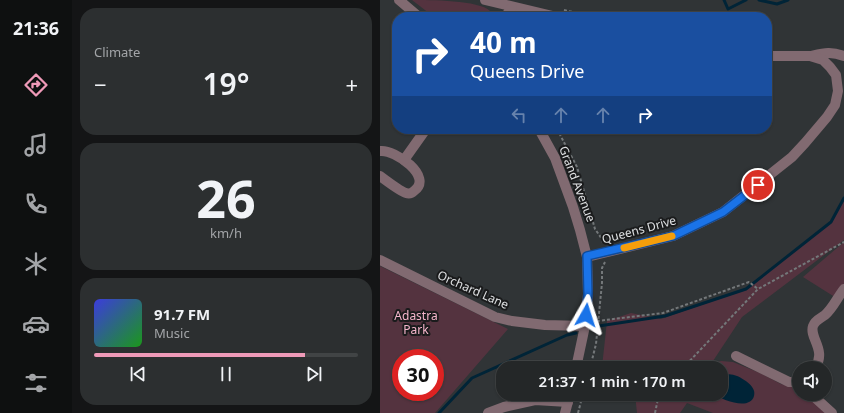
<!DOCTYPE html>
<html lang="en">
<head>
<meta charset="utf-8">
<style>
  :root { --surface:#242728; --page:#2c2f30; --text:#f1f3f6; --muted:#a3a5a8; --line:#414445; --accent:#ef9ab8 }
  body { margin:0; font-family:"Noto Sans",sans-serif; background:var(--page); color:var(--text); height:100vh; display:flex; flex-direction:column; font-size:15px; white-space:nowrap }
  * { box-sizing:border-box; margin:0 }
  p { font-size:13px; color:var(--muted) }
  .icon { flex:none; width:22px; height:22px; fill:none; stroke:currentColor; stroke-width:2; stroke-linecap:round; stroke-linejoin:round }
  .map { position:relative; flex:1; overflow:hidden }
  .sheet { display:flex; flex-direction:column; gap:8px; padding:8px; background:#141516; width:308px }
  .sheet>* { flex:none }
  .banner { position:absolute; left:12px; top:12px; width:380px; height:122px; border-radius:16px; box-shadow:0 1px 3px #0004,0 0 0 1px var(--line); background:#1a4fa0; color:#fff; overflow:hidden }
  .tools { position:absolute; left:412px; top:361px; display:grid; gap:8px }
  .tools a { display:grid; place-items:center; width:40px; height:40px; border-radius:50%; background:var(--surface); box-shadow:0 1px 3px #0004,0 0 0 1px var(--line); font-size:20px }
  .speed { position:absolute; left:12px; top:349px; display:flex; gap:8px; font-size:20px; font-weight:700; text-align:center }
  .speed>* { display:grid; place-content:center; width:52px; height:52px; border-radius:50%; background:var(--surface); box-shadow:0 1px 3px #0004,0 0 0 1px var(--line); line-height:1 }
  .speed .limit { border:6px solid #d22; background:#fff; color:#111 }
  .pin { position:absolute; display:grid; place-items:center; width:34px; height:34px; color:#fff; margin:-17px; border:2px solid #fff; border-radius:50%; box-shadow:0 1px 4px #0007 }
  .me { position:absolute; width:44px; margin:-22px; rotate:6deg; stroke-linejoin:round; filter:drop-shadow(0 0 3px #0008) }
  .turn { display:flex; align-items:center; gap:14px; height:84px; padding:0 12px; font-size:18px }
  .turn .icon { width:52px; height:52px; stroke-width:2.5 }
  .turn b { display:block; font-size:28px; line-height:34px }
  .lanes { display:flex; align-items:center; height:38px; padding:0 12px; background:#0003; justify-content:center; gap:20px; direction:ltr }
  .lanes .off { opacity:.35 }
  .big { font-size:30px; font-weight:600; line-height:1.1 }
  .sheet .widget { flex:1; display:flex; flex-direction:column; justify-content:center; gap:6px; min-width:0; padding:0 14px; border-radius:16px; background:var(--page) }
  .sheet .dial { align-items:center; gap:0 }
  .dial b { font-size:52px; line-height:1 }
  .song { display:flex; align-items:center; gap:12px }
  .cover { width:48px; height:48px; border-radius:6px; background:linear-gradient(135deg,hsl(240 70% 55%),hsl(120 70% 35%)) }
  .played { height:4px; border-radius:2px; background:linear-gradient(90deg,var(--accent) 80%,var(--line) 80%) }
  .keys { display:flex; justify-content:space-around; direction:ltr }
  .heat { display:flex; justify-content:space-between; align-items:center; font-size:22px; direction:ltr }
  .trip { position:absolute; left:116px; top:361px; width:232px; height:40px; border-radius:16px; background:var(--surface); box-shadow:0 1px 3px #0004,0 0 0 1px var(--line); font-weight:600; line-height:40px; text-align:center }
  main { display:flex; flex:1; min-height:0 }
  .tab-bar { display:flex; flex-direction:column; width:72px; justify-content:space-around; align-items:center; background:#0e1010; color:var(--muted) }
  .tab-bar .icon { width:28px; height:28px }
  .tab-bar .current { color:var(--accent) }
  .tab-bar b { font-size:18px; color:var(--text) }
  .map>svg:first-child { display:block }
</style>
</head>
<body>
<main>
<nav class="tab-bar">
<b>21:36</b>
<svg class="icon current" aria-label="directions" viewBox="0 0 24 24"><path d="M12 3l9 9-9 9-9-9zM9 14v-3h6M13 9l2 2-2 2"/></svg>
<svg class="icon" aria-label="music" viewBox="0 0 24 24"><path d="M9 18V5l10-2v13"/><circle cx="6" cy="18" r="3"/><circle cx="16" cy="16" r="3"/></svg>
<svg class="icon" aria-label="phone" viewBox="0 0 24 24"><path d="M5 4h4l2 5-3 2q2 4 5 5l2-3 5 2v4C11 20 4 13 5 4z"/></svg>
<svg class="icon" aria-label="climate" viewBox="0 0 24 24"><path d="M12 3v18M4 7l16 10M4 17L20 7"/></svg>
<svg class="icon" aria-label="car" viewBox="0 0 24 24"><path d="M5 17H2v-5l4-1 3-4h7l3 4 3 1v5h-3M9 17h6M6 11h13"/><circle cx="7" cy="17" r="2"/><circle cx="17" cy="17" r="2"/></svg>
<svg class="icon" aria-label="filters" viewBox="0 0 24 24"><path d="M4 7h16M4 17h16"/><circle cx="9" cy="7" r="2"/><circle cx="15" cy="17" r="2"/></svg>
</nav>
<section class="sheet">
<div class="widget"><p>Climate</p>
<div class="heat"><a>−</a><b class="big">19°</b><a>+</a></div>
</div>
<div class="widget dial"><b>26</b><p>km/h</p></div>
<div class="widget">
<div class="song"><i class="cover"></i><div><b>91.7 FM</b><p>Music</p></div></div>
<div class="played"></div>
<div class="keys"><svg class="icon" aria-label="previous" viewBox="0 0 24 24"><path d="M18 5L8 12l10 7zM5 5v14"/></svg><svg class="icon" aria-label="pause" viewBox="0 0 24 24"><path d="M8 5v14M16 5v14"/></svg><svg class="icon" aria-label="next" viewBox="0 0 24 24"><path d="M6 5l10 7-10 7zM19 5v14"/></svg></div>
</div>
</section>
<div class="map">
<svg width="464" height="413" viewBox="0 0 464 413">
  <rect width="100%" height="100%" fill="#303436"/>
  <!-- green -->
  <g fill="#54333f" fill-rule="evenodd">
    <path d="M32,0C50,0 99,0 110,11C111,13 111,15 112,17H54Z"/>
    <polygon points="464,198 464,240 362,317 331,364 341,361 353,362 380,373 401,384 419,388 419,394 431,394 451,413 333,413 307,403 300,413 257,413 255,394 341,394 341,368 237,368 222,367 227,321 251,313 281,319 366,289 451,222"/>
    <polygon points="464,242 464,289 458,299 423,277"/>
    <path d="M0,266L128,329L55,413H0ZM21,358H55V392H21Z"/>
  </g>
  <!-- water -->
  <path fill="#002437" d="M341,373C346,374 352,374 357,376C364,379 377,387 374,396C370,411 342,400 334,394H341Z"/>
  <g fill="none" stroke-linecap="round" stroke-linejoin="round">
    <!-- stream -->
    <g stroke="#002437" stroke-width="3">
      <polyline points="344,0 348,9 366,0"/>
      <polyline points="379,0 397,4 408,0"/>
      <polyline points="212,327 285,316 366,289 451,222 464,198"/>
      <polyline points="59,413 92,378 187,335 196,333"/>
    </g>
    <!-- path -->
    <g stroke="#74787a" stroke-width="2" stroke-dasharray="3 2" stroke-linecap="butt">
      <polyline points="184,10 214,17"/>
      <polyline points="177,129 197,167 215,229 222,239 223,244"/>
      <polyline points="222,239 228,241"/>
      <polyline points="217,321 283,313 369,282 378,289"/>
      <polyline points="210,368 216,344 222,283 222,268 225,262"/>
      <polyline points="303,368 378,289 464,242"/>
      <polyline points="198,413 203,394"/>
      <polyline points="275,413 279,394"/>
    </g>
    <!-- minor -->
    <g stroke="#816a71" stroke-width="10">
      <polyline points="19,0 39,17"/>
      <polyline points="105,0 177,17"/>
      <polyline points="125,17 132,7"/>
      <path d="M431,56C444,53 451,51 464,56"/>
      <polyline points="159,129 175,158 193,207 200,230 207,257 208,294 205,326 196,368"/>
      <path d="M0,151C15,149 54,177 34,191C32,193 29,194 26,193C22,192 4,179 0,176"/>
      <polyline points="24,160 46,129"/>
      <polyline points="207,257 293,236 343,212 412,157 425,143 447,117 455,105 458,91 456,75 450,67 443,60 430,56 387,56"/>
      <polyline points="0,260 115,317 132,321 165,325 205,326"/>
      <polyline points="356,356 409,382 419,382"/>
      <path d="M435,368C447,350 429,338 433,326C435,320 441,318 445,315C453,308 457,298 464,289"/>
      <polyline points="431,394 452,413"/>
      <polyline points="108,413 124,407 155,400 188,402"/>
      <polyline points="185,413 190,394"/>
    </g>
  </g>
  <g fill="none" stroke-linecap="round" stroke-linejoin="round">
    <defs>
      <polyline id="route" points="206,315 208,294 207,256 293,236 343,212 378,185"/>
    </defs>
    <!-- route casing -->
    <use href="#route" stroke="#114b97" stroke-width="10"/>
    <!-- route -->
    <use href="#route" stroke="#1a73e8" stroke-width="7"/>
    <!-- slow -->
    <polyline stroke="#f59e0b" stroke-width="7" points="244,248 292,236"/>
  </g>
  <g text-anchor="middle" stroke-width="4" stroke-linejoin="round" paint-order="stroke">
    <!-- street labels -->
    <g font-size="12" fill="#dee0e2" stroke="#1a1b1c">
      <text transform="translate(197 184) rotate(69)" y="4">Grand Avenue</text>
      <text transform="translate(259 230) rotate(-15)" y="4">Queens Drive</text>
      <text transform="translate(93 290) rotate(24)" y="4">Orchard Lane</text>
    </g>
    <!-- park labels -->
    <g font-size="12" fill="#f6b6cc" stroke="#1a1b1c">
      <text x="36" y="320">Adastra<tspan x="36" dy="14">Park</tspan></text>
    </g>
  </g>
</svg>
<div class="tools">
<a><svg class="icon" aria-label="sound" viewBox="0 0 24 24"><path d="M4 9h4l5-4v14l-5-4H4zM17 9q2 3 0 6"/></svg></a>
</div>
<div class="speed"><div class="limit">30</div></div>
<div class="pin" style="left:378px;top:185px;background:#d93025"><svg class="icon" aria-label="arrive" viewBox="0 0 24 24"><path d="M6 21V4h12l-3 4 3 4H6"/></svg></div>
<svg class="me" style="left:206px;top:315px" viewBox="-20 -20 40 40"><path d="M0-17L14 15 0 8-14 15z" fill="#1a73e8" stroke="#fff" stroke-width="4"/></svg>
<div class="trip">21:37 · 1 min · 170 m</div>
<div class="banner">
<div class="turn"><svg class="icon" aria-label="right" viewBox="0 0 24 24"><path d="M7 20v-9h11M14 6l5 5-5 5"/></svg><div><b>40 m</b>Queens Drive</div></div>
<div class="lanes"><svg class="icon off" aria-label="left" viewBox="0 0 24 24"><path d="M17 20v-9H6M10 6l-5 5 5 5"/></svg><svg class="icon off" aria-label="ahead" viewBox="0 0 24 24"><path d="M12 20V5M6 11l6-6 6 6"/></svg><svg class="icon off" aria-label="ahead" viewBox="0 0 24 24"><path d="M12 20V5M6 11l6-6 6 6"/></svg><svg class="icon" aria-label="right" viewBox="0 0 24 24"><path d="M7 20v-9h11M14 6l5 5-5 5"/></svg></div>
</div>
</div>
</main>
</body>
</html>
